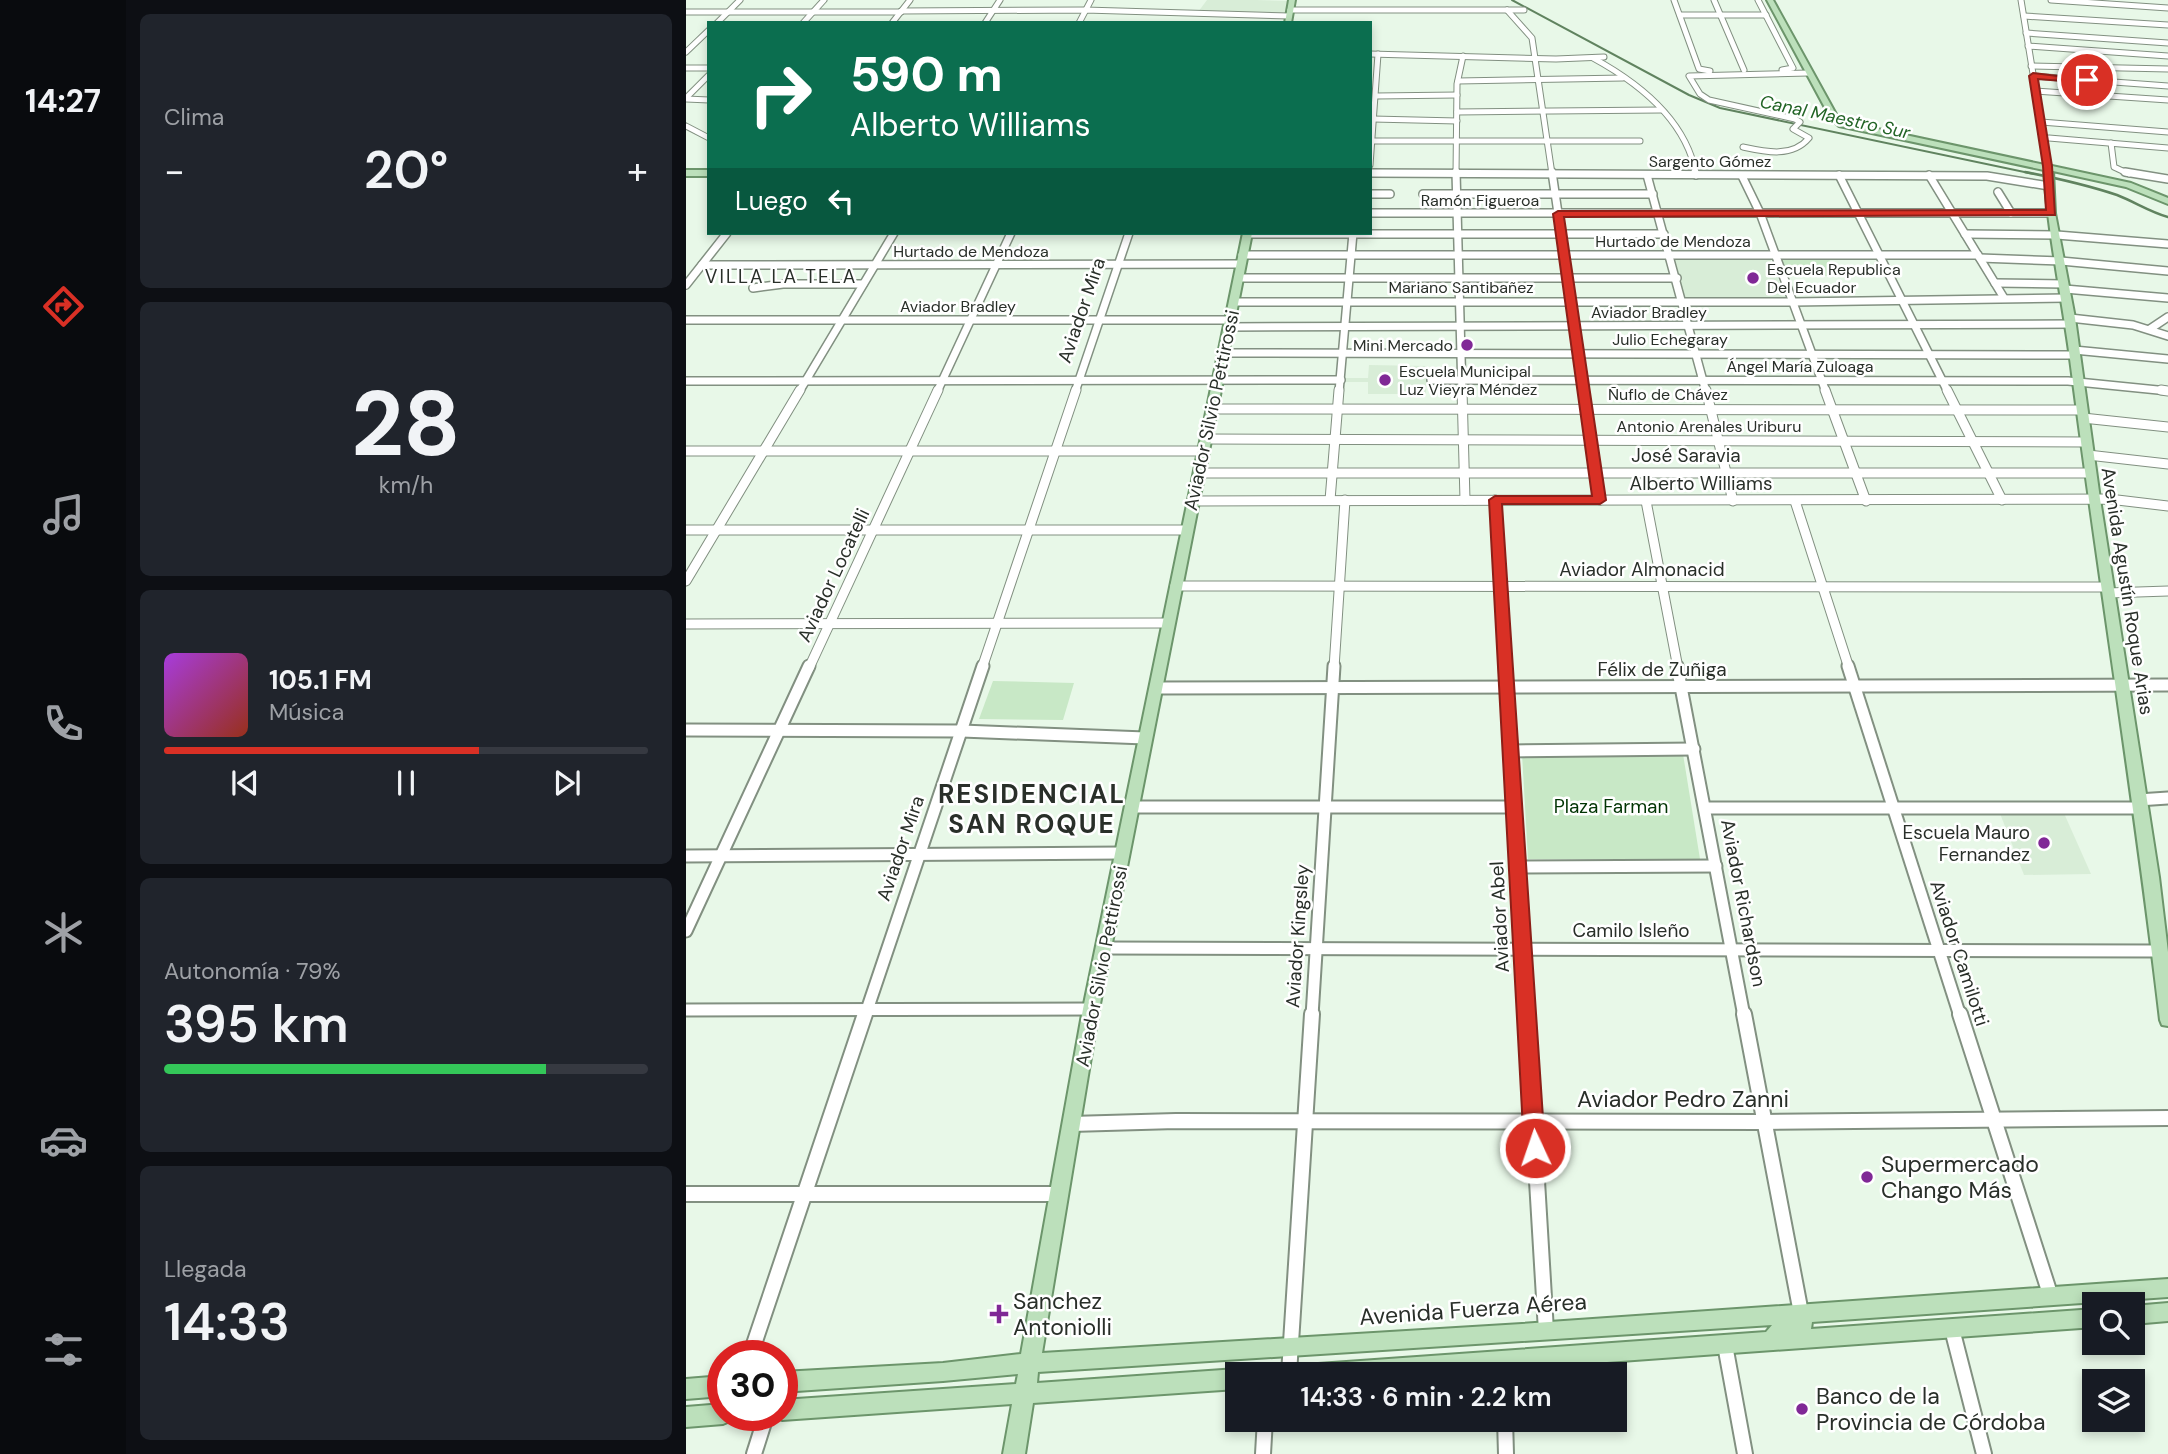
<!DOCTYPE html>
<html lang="es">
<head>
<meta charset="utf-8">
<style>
  :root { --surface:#171b24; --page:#20242c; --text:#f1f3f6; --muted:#9ea1a6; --line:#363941; --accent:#d93025 }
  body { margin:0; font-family:"DM Sans",sans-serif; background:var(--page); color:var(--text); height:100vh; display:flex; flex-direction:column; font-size:26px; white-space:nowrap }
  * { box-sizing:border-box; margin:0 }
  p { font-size:23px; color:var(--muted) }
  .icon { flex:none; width:38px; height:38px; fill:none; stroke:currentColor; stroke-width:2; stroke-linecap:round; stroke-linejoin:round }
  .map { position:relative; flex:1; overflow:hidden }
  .side { display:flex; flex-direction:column; gap:14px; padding:14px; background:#0d0f14; width:560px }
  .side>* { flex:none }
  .banner { position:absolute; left:21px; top:21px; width:665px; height:214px; border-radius:0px; box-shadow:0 4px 10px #0003; background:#0b6e4f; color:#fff; overflow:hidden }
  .tools { position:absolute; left:1396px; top:1292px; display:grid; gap:14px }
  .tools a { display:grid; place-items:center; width:63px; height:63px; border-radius:0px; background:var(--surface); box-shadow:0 4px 10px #0003; font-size:35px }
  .speed { position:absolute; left:21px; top:1340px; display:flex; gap:14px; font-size:35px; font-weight:700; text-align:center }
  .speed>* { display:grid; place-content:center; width:91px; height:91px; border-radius:50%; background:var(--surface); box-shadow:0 4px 10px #0003; line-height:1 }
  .speed .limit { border:10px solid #d22; background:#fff; color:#111 }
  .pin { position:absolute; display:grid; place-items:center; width:60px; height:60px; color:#fff; margin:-30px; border:4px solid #fff; border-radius:50%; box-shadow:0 2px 7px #0007 }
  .me { position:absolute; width:77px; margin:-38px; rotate:357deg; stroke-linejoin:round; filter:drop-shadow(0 0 5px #0008) }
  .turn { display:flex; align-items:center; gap:24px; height:147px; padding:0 28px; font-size:32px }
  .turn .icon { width:91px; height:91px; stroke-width:2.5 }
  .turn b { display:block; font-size:49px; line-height:60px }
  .then { display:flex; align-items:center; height:66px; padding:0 28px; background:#0003; gap:14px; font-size:26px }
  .big { font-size:52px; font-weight:600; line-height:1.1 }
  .side .widget { flex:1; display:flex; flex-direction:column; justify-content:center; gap:10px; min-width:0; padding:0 24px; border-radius:10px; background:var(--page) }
  .side .dial { align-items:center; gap:0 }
  .dial b { font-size:91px; line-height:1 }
  .song { display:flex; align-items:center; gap:21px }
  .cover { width:84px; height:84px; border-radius:10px; background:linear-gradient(135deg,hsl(280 70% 55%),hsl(10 70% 35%)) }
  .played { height:7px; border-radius:4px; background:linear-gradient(90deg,var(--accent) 65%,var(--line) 65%) }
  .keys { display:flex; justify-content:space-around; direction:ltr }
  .heat { display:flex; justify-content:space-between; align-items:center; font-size:38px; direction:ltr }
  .charge { height:10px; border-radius:5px; background:linear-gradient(90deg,#34c759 79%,var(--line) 0) }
  .trip { position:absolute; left:539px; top:1362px; width:402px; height:70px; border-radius:0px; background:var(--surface); box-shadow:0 4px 10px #0003; font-weight:600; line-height:70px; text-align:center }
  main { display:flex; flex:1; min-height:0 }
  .menu { display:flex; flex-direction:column; width:126px; justify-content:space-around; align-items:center; background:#090b0e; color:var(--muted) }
  .menu .icon { width:49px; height:49px }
  .menu .active { color:var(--accent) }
  .menu b { font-size:32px; color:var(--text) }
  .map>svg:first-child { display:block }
</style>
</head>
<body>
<main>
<nav class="menu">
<b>14:27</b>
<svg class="icon active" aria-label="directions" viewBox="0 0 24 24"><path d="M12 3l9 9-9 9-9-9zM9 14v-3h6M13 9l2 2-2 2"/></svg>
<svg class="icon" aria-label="music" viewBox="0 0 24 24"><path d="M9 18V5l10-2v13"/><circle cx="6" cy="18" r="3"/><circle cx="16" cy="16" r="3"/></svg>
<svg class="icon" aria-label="phone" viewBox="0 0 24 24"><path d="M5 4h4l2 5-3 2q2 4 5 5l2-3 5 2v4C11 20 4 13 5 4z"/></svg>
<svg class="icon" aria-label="climate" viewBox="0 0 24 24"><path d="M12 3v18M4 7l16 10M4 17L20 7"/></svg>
<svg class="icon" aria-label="car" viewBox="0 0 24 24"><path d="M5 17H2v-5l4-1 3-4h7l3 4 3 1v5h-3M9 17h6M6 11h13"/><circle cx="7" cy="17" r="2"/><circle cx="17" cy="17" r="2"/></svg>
<svg class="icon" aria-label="filters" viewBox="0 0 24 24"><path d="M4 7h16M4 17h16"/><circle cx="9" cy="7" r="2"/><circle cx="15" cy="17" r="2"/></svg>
</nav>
<section class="side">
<div class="widget"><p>Clima</p>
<div class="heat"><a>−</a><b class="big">20°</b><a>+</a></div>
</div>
<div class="widget dial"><b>28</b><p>km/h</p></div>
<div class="widget">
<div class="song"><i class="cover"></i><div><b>105.1 FM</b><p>Música</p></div></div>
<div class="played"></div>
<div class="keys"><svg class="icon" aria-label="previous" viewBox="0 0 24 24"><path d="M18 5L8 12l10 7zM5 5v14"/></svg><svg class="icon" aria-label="pause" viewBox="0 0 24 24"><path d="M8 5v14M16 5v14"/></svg><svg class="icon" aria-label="next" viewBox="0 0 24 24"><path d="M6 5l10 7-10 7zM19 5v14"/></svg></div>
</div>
<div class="widget"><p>Autonomía · 79%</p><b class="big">395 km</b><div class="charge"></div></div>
<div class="widget"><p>Llegada</p><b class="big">14:33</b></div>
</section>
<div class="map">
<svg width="1482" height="1454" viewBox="0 0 1482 1454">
  <rect width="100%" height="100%" fill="#e8f8e8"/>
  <!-- built -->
  <g fill="#d8edd7">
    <polygon points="521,0 570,0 602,1 599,15 512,12"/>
    <polygon points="988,256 1083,256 1100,299 999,299"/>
    <polygon points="683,365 741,366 740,394 682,394 682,382 658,382 658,378 682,378"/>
    <polygon points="1313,811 1377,811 1405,874 1338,875"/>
  </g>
  <!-- green -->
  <g fill="#c8e8c6">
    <polygon points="1095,257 1142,257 1151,276 1102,276"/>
    <polygon points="307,681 388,683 377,720 293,719"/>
    <polygon points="836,754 997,754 1014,859 842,859"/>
  </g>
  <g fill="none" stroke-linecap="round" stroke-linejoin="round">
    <!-- stream-far1 -->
    <polyline stroke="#60835f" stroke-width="2" points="826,0 1003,95 1034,108 1348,174"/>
    <!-- stream -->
    <path stroke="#60835f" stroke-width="2.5" d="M1339,172C1370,178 1401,185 1431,195C1449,202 1464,212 1482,217"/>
    <defs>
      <g id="minor-far4">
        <polyline points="988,0 1013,69 1024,71"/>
        <polyline points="1028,0 1058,70"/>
        <polyline points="1072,0 1107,68 1096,70"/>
        <polyline points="1335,0 1362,166"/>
        <polyline points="1365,0 1482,8"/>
        <polyline points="604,10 838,10"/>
        <polyline points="821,10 846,38 866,174"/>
        <polyline points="215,11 399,10 603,16"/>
        <polyline points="0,12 215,12"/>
        <polyline points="994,15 1080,15"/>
        <polyline points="1338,16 1482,25"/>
        <polyline points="31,23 54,0"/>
        <polyline points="117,23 138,0"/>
        <polyline points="206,23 224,0"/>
        <polyline points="299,23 314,0"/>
        <polyline points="393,23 405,0"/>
        <polyline points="1340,33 1482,43"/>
        <polyline points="1342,46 1482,56"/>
        <polyline points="0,52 23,30"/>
        <polyline points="684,54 870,59 918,57"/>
        <path d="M907,58C953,83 1000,120 1010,174"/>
        <polyline points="1345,66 1482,69"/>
        <polyline points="0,68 23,68"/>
        <polyline points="1347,76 1482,86"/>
        <polyline points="772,81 937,78"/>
        <polyline points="1349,91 1482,100"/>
        <polyline points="690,96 771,95"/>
        <polyline points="0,98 23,75"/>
        <polyline points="0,99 23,100"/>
        <polyline points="771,112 975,110"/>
        <polyline points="687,119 771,121"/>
        <polyline points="1355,122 1482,132"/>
        <polyline points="0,126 23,138"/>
        <polyline points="1363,138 1482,148"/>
        <polyline points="687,141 954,141"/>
        <polyline points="1425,143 1428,167 1443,174"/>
        <path d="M1057,147C1080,152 1106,158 1123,138L1107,129L1114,122L1109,119L1023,100L1014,94L1003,76L1122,73"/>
        <polyline points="684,165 692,54"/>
        <polyline points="684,173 844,174"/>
        <polyline points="770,174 771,84 777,56"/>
      </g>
      <g id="minor-far3">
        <polyline points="770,172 776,392"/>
        <polyline points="866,172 898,392"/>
        <polyline points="1009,172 1010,175"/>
        <polyline points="1439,172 1482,179"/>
        <polyline points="684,173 1301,176 1363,186"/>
        <polyline points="961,175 1020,392"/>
        <polyline points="1153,175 1262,392"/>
        <polyline points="1243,175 1318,298"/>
        <polyline points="1056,176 1074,213 1140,392"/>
        <polyline points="1312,192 1325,213"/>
        <polyline points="684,194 704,194"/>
        <polyline points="737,194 967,194"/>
        <polyline points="684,213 1365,213"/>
        <polyline points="561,234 978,234"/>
        <polyline points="1279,234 1371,235 1482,244"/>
        <polyline points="556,255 1292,255"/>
        <polyline points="1294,258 1375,261 1482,271"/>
        <polyline points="16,265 554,264"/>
        <polyline points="552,278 991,278"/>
        <polyline points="1309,283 1378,284"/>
        <polyline points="0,285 41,233"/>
        <polyline points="67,288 97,284 177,284"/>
        <polyline points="1379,289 1482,298"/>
        <polyline points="547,302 1107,302 1381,298"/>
        <polyline points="1384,318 1447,325 1482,336"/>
        <polyline points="0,320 544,320"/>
        <polyline points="542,327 1385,324"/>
        <polyline points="1464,329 1482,317"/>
        <polyline points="1388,350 1482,359"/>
        <polyline points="537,353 1389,355"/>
        <polyline points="745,380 1382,381 1482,391"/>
        <polyline points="0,381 655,380"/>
        <polyline points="113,392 208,233"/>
        <polyline points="251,392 325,233"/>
        <polyline points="389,392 443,233"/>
        <polyline points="653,392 667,233"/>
      </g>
      <g id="minor-far2">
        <polyline points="776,390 779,500"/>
        <polyline points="898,390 914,500"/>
        <polyline points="1020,390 1047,501"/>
        <polyline points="1139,390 1180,501"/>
        <polyline points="1261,390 1316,500"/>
        <polyline points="1475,390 1482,391"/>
        <polyline points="526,409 1396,410"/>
        <polyline points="1397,418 1482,427"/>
        <polyline points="520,439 1401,442"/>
        <polyline points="0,451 517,451"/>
        <polyline points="1402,455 1482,464"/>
        <polyline points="513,473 1404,473"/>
        <polyline points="644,500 653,390"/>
        <polyline points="809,500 819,668"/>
        <polyline points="507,501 1423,499 1482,506"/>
        <polyline points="960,501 992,668"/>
        <polyline points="1109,501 1163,668"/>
        <polyline points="0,530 500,530"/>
        <polyline points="0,581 114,390"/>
        <polyline points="489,586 1422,587"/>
        <polyline points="1422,593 1482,591"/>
        <polyline points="0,624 483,623"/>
        <polyline points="123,668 252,390"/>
        <polyline points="296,668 390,390"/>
        <polyline points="648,668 659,500"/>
      </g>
      <g id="minor-far1">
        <polyline points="819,666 841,1016"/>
        <polyline points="991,666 1058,1016"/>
        <polyline points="1162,666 1274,1016"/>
        <polyline points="470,688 1482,685"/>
        <polyline points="0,730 276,731 459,738"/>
        <polyline points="824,751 1008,749"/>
        <polyline points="1452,800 1482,798"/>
        <polyline points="445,807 827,807"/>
        <polyline points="1019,808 1453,808"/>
        <polyline points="0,856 437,853"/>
        <polyline points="831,867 1030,866"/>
        <polyline points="0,931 123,666"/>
        <polyline points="417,948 1473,951"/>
        <polyline points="0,1010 405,1009"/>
        <polyline points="179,1016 297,666"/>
        <polyline points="626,1016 648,666"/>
      </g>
      <g id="minor">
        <polyline points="841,1014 860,1331"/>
        <polyline points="1058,1014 1115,1313"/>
        <polyline points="1274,1014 1365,1297"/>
        <polyline points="385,1124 490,1121 1077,1122 1482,1118"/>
        <polyline points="0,1194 373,1194"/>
        <polyline points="1266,1329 1298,1454"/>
        <polyline points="1039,1345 1059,1454"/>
        <polyline points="64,1356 179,1014"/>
        <polyline points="603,1374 626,1014"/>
        <polyline points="819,1419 820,1454"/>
        <polyline points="68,1454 80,1416"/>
        <polyline points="577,1454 579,1419"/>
      </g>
      <g id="major">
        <polygon points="603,0 609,0 605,23 599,23"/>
        <path d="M1081,0H1087L1151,116L1159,122L1359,165L1362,164L1366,166L1445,183L1482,198V204L1440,187L1367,171L1369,213L1389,318L1414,499L1473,877L1482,952V1026L1476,1025L1474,1020C1449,804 1414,590 1386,374C1378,306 1362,238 1358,170L1153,126L1144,117Z"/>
        <rect x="0" y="170" width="23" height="6"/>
        <polygon points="557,233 566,233 413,1009 356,1353 836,1324 1482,1279 1482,1297 1126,1322 1125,1329 1409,1309 1409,1327 754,1374 608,1374 611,1367 618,1365 1080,1332 1086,1325 352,1372 351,1383 551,1369 559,1374 551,1374 551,1389 347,1403 339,1454 317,1454 326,1404 96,1420 89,1417 96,1416 96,1400 330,1384 332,1374 257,1381 96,1392 96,1372 257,1363 335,1354 397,1009"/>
        <polygon points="1482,1303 1482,1321 1447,1324 1447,1306"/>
        <polygon points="37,1376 37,1396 0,1399 0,1379"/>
        <polygon points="37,1404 37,1416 47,1416 44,1421 37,1424 0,1427 0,1407"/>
      </g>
    </defs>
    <!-- minor-far4 casing -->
    <use href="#minor-far4" stroke="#829081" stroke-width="7"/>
    <!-- minor-far3 casing -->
    <use href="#minor-far3" stroke="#829081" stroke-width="10"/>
    <!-- minor-far2 casing -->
    <use href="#minor-far2" stroke="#829081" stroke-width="11"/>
    <!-- minor-far1 casing -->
    <use href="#minor-far1" stroke="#829081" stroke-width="15"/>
    <!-- minor casing -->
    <use href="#minor" stroke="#829081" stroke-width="18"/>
    <!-- major casing -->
    <use href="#major" stroke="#6c956b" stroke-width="4"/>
    <!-- minor-far4 -->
    <use href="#minor-far4" stroke="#fff" stroke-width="5"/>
    <!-- minor-far3 -->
    <use href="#minor-far3" stroke="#fff" stroke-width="7"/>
    <!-- minor-far2 -->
    <use href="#minor-far2" stroke="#fff" stroke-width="9"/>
    <!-- minor-far1 -->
    <use href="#minor-far1" stroke="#fff" stroke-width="11"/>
    <!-- minor -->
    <use href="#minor" stroke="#fff" stroke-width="14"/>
    <!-- major -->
    <use href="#major" fill="#bce0bb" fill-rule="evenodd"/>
  </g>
  <!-- route -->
  <polygon fill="#d93025" stroke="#8d1f18" stroke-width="2" points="1347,73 1405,80 1401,83 1352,79 1366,166 1369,215 878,217 920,500 914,504 816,504 859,1148 856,1154 849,1157 841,1154 838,1148 803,500 809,496 906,496 867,214 872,211 1360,210 1357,166 1343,76"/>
  <!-- markers -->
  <g fill="#802896" stroke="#fff" stroke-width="2.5">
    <circle cx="1067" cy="278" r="7"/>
    <circle cx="781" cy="345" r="7"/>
    <circle cx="699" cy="380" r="7"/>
    <circle cx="1358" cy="843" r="7"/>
    <circle cx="1181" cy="1177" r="7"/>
    <path d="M309.5 1303.5h7v7h7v7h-7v7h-7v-7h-7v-7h7z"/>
    <circle cx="1116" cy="1409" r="7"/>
  </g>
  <g text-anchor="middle" stroke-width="5" stroke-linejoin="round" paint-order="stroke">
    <!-- far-street labels -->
    <g font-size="16" fill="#292f29" stroke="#fff">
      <text x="1024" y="167">Sargento Gómez</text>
      <text x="794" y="206">Ramón Figueroa</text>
      <text x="987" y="247">Hurtado de Mendoza</text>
      <text x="285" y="257">Hurtado de Mendoza</text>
      <text x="775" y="293">Mariano Santibañez</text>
      <text x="272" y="312">Aviador Bradley</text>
      <text x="963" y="318">Aviador Bradley</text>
      <text x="984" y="345">Julio Echegaray</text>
      <text x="1114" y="372">Ángel María Zuloaga</text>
      <text x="982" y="400">Ñuflo de Chávez</text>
      <text x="1023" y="432">Antonio Arenales Uriburu</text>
    </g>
    <!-- far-poi labels -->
    <g font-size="16" fill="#292f29" stroke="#fff" text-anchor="start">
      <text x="1081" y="275">Escuela Republica<tspan x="1081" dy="18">Del Ecuador</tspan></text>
      <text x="767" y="351" text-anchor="end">Mini Mercado</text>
      <text x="713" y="377">Escuela Municipal<tspan x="713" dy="18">Luz Vieyra Méndez</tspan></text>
    </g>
    <!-- far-water labels -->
    <g font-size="18" font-style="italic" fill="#226425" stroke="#fff">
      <text transform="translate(1149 117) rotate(12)" y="6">Canal Maestro Sur</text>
    </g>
    <!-- far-quarter labels -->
    <g font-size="19" letter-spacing="2" fill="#292f29" stroke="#fff">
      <text x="95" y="283">VILLA LA TELA</text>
    </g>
    <!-- street labels -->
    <g font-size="19" fill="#292f29" stroke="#fff">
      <text transform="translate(395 310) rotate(-71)" y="7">Aviador Mira</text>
      <text transform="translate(525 410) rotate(-78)" y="7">Aviador Silvio Pettirossi</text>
      <text x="1000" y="462">José Saravia</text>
      <text x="1015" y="490">Alberto Williams</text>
      <text x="956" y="576">Aviador Almonacid</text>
      <text transform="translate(147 575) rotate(-65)" y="7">Aviador Locatelli</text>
      <text transform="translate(1442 591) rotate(81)" y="7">Avenida Agustín Roque Arias</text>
      <text x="976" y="676">Félix de Zuñiga</text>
      <text transform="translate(214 848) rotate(-71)" y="7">Aviador Mira</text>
      <text transform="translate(1058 903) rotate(79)" y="7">Aviador Richardson</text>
      <text transform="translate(813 917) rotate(-93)" y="7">Aviador Abel</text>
      <text x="945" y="937">Camilo Isleño</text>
      <text transform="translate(611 936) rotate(-86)" y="7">Aviador Kingsley</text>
      <text transform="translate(1274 953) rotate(72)" y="7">Aviador Camilotti</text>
      <text transform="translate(415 966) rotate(-79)" y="7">Aviador Silvio Pettirossi</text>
    </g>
    <!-- park labels -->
    <g font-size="19" fill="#003403" stroke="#fff">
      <text x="925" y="813">Plaza Farman</text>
    </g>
    <!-- poi labels -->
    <g font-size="19" fill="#292f29" stroke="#fff" text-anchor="end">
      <text x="1344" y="839">Escuela Mauro<tspan x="1344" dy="22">Fernandez</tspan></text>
    </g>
    <!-- near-street labels -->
    <g font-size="23" fill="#292f29" stroke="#fff">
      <text x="997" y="1107">Aviador Pedro Zanni</text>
      <text transform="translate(787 1309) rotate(-4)" y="8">Avenida Fuerza Aérea</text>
    </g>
    <!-- near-poi labels -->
    <g font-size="23" fill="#292f29" stroke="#fff" text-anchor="start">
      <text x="1195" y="1172">Supermercado<tspan x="1195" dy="26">Chango Más</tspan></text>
      <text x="327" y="1309">Sanchez<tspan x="327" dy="26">Antoniolli</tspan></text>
      <text x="1130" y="1404">Banco de la<tspan x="1130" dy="26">Provincia de Córdoba</tspan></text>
    </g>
    <!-- district labels -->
    <g font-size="26" font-weight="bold" letter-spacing="2" fill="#292f29" stroke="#fff">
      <text x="346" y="803">RESIDENCIAL<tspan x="346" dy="30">SAN ROQUE</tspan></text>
    </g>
  </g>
</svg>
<div class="tools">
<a><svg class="icon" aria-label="search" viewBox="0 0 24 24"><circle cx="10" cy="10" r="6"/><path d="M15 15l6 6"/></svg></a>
<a><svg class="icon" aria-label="layers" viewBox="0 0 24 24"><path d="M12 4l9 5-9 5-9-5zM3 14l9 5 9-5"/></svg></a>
</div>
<div class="speed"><div class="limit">30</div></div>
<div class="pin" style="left:1401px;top:80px;background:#d93025"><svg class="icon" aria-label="arrive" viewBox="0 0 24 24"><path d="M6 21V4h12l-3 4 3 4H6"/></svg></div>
<svg class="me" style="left:849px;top:1148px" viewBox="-20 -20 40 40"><circle r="17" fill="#d93025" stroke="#fff" stroke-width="3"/><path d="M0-11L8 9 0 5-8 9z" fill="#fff"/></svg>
<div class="trip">14:33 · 6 min · 2.2 km</div>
<div class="banner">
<div class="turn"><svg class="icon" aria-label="right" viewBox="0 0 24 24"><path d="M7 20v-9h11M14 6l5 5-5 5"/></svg><div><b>590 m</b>Alberto Williams</div></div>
<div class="then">Luego<svg class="icon" aria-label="left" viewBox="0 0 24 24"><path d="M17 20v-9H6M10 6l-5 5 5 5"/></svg></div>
</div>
</div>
</main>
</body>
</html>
